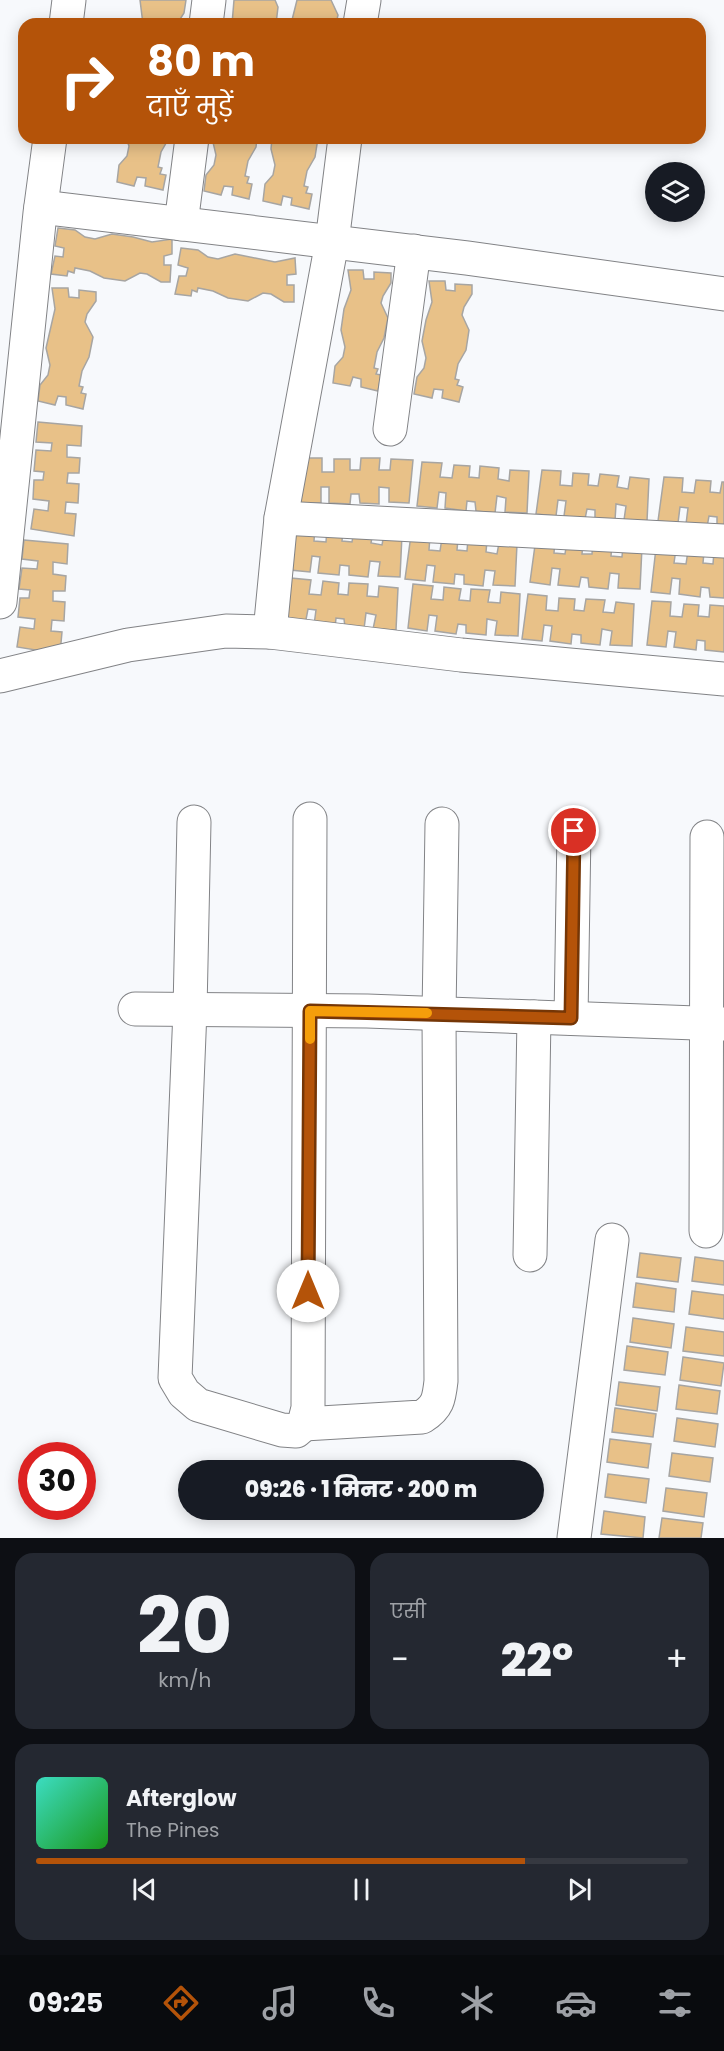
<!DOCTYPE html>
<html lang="hi">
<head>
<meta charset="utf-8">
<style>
  :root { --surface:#171b24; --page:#242831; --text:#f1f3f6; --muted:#9ea1a6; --line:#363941; --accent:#b45309 }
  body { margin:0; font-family:Poppins,"Noto Sans Devanagari",sans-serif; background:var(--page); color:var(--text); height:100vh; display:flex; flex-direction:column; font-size:22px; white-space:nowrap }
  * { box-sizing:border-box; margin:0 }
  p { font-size:20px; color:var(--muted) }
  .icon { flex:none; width:33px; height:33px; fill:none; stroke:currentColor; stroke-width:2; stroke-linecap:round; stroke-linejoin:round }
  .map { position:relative; height:1538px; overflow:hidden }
  .details { display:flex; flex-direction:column; gap:15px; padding:15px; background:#0d0f14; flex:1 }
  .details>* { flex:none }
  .top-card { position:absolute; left:18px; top:18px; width:688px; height:126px; border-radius:18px; box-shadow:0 3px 15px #0003; background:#b45309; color:#fff; overflow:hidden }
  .controls { position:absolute; left:645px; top:162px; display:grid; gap:12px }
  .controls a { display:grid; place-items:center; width:60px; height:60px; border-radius:50%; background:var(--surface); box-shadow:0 3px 15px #0003; font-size:30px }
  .speed { position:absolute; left:18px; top:1442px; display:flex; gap:12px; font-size:30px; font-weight:700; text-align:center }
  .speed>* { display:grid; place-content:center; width:78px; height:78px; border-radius:50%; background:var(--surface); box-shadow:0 3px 15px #0003; line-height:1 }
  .speed .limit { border:9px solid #d22; background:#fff; color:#111 }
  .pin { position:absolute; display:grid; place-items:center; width:51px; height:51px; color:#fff; margin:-26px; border:3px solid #fff; border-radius:50%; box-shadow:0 2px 6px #0007 }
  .me { position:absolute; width:66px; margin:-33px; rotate:0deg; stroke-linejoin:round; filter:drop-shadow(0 0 4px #0008) }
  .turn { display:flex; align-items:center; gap:21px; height:126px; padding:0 30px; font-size:27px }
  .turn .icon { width:78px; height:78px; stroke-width:2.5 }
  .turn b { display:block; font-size:42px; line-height:51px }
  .big { font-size:45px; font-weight:800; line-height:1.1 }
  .details .widget { flex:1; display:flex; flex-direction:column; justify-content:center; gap:9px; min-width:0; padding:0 21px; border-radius:18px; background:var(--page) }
  .details .dial { align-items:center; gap:0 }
  .dial b { font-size:78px; line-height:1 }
  .song { display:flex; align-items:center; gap:18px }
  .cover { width:72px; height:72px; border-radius:9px; background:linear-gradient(135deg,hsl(170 70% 55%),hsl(120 70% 35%)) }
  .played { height:6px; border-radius:3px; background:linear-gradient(90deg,var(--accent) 75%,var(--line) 75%) }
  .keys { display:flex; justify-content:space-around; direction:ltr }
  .heat { display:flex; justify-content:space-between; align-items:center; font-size:33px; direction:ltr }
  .details .tiles { flex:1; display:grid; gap:15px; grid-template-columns:1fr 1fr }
  .widget:last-child { grid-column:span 2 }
  .trip { position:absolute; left:178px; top:1460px; width:366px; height:60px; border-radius:30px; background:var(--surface); box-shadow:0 3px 15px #0003; font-weight:800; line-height:60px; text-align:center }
  .dock { display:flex; height:96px; justify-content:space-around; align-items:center; background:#090b0e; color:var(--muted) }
  .dock .icon { width:42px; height:42px }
  .dock .current { color:var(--accent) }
  .dock b { font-size:27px; color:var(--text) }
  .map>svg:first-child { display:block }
</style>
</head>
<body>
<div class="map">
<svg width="724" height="1538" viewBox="0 0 724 1538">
  <rect width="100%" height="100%" fill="#f7f9fc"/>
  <!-- building -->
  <g fill="#e8c188" stroke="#a7a5a2" stroke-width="1.5">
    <polygon points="140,0 186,0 184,13 177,24 143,24"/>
    <polygon points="234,0 275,0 278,7 276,24 232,24"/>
    <polygon points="297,0 331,0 338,15 336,24 291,24"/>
    <polygon points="126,138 169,138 161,152 158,167 162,168 160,174 166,175 163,190 145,186 146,178 137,177 134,186 117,182 119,165 127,156 129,146"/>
    <polygon points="257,138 256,147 248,161 245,176 249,177 247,183 252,184 249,199 232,195 233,187 224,186 221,195 204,191 206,175 214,165 216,155 212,138"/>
    <polygon points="272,138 318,138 315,157 307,171 304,186 308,187 306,193 312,194 309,209 291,205 292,198 283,196 281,205 263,201 265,184 273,175 275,165 271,149"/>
    <polygon points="58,228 75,230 85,237 95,239 112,234 133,237 152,242 172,239 172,254 164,256 164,265 171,265 170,282 161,282 147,274 140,273 125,281 104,278 90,271 75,268 74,273 68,271 67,276 51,274 55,256 63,257 64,248 55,246"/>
    <polygon points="181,248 198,250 208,257 218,259 235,254 275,262 295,258 296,274 287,275 287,285 294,285 294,302 284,302 271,294 263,293 248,301 228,298 213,291 198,288 197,292 192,290 191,296 175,294 179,276 186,276 188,268 178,265"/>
    <polygon points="348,270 363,270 364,279 374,279 374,272 391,273 391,283 383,296 381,303 388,318 384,338 377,352 374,368 378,369 376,374 381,375 378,391 361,387 361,379 353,377 350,386 333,383 335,366 343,357 345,347 341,330 344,309 351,290"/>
    <polygon points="429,281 445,281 446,290 455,291 455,284 472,285 472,294 464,307 462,315 469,330 466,350 458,364 455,379 459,380 457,385 463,387 459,402 442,398 443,390 434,389 432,398 414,394 417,377 424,368 426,358 422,341 426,320 432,302"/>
    <polygon points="52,288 68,288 69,297 79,298 79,290 96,292 96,301 87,314 85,322 93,337 89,357 82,371 79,386 83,387 81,393 86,394 83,409 66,405 66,397 58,396 55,405 38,401 40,385 48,375 50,365 46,348 55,309"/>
    <polygon points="38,422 82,426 81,446 67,445 67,457 80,458 79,473 68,473 67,483 79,484 78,503 66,502 65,513 76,514 74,536 31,529 34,509 48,511 49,501 33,499 34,480 43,480 44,472 34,471 36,450 51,451 52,443 36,442"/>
    <polygon points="303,458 322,458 322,472 334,472 334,459 350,459 350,470 360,470 361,458 380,458 379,470 390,470 391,459 413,460 409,503 389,502 389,488 379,487 379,504 360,503 359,494 351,494 350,504 329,503 329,487 321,487 321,503 301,503"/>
    <polygon points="422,462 442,463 440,477 452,478 454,465 470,466 469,477 479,478 480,466 499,468 498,479 509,481 510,470 529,471 527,513 505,512 506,498 497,496 495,513 476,511 475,502 467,501 466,511 445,508 446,493 439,492 437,508 417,506"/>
    <polygon points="542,470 561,471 560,485 572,486 573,473 589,474 588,485 598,486 600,474 619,476 617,487 628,489 630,477 649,479 647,521 624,520 626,506 616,504 615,521 595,519 595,510 587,509 585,519 564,516 566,501 558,500 556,516 536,514"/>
    <polygon points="664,477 683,478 682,492 694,493 696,480 711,481 710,492 720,493 722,482 724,482 724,526 717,526 717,517 709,516 707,527 686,524 688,508 680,507 678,523 658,521"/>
    <polygon points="296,526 315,527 314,541 326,542 327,529 343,530 342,541 352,542 354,530 373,532 371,543 382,545 384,534 402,535 400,577 378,576 380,562 370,561 368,577 349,575 349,566 340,565 339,575 318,573 320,557 312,556 310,572 290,570"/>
    <polygon points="411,535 430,536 429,550 440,551 442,538 458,539 457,550 467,551 468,539 487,541 486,552 497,554 499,543 517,544 515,586 493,585 495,571 485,570 483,586 464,584 464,575 455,574 454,584 433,582 435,566 427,565 425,581 405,579"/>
    <polygon points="536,538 555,539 554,553 565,554 567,541 583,542 582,554 592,554 593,542 612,544 611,556 622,557 623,546 642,547 640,589 618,588 619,574 610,573 608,589 589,587 588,578 581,577 579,587 558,585 560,569 552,568 550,585 530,582"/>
    <polygon points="24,540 68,544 67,564 53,562 53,574 66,576 65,591 53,591 53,601 65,602 64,621 52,620 51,631 62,632 60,654 17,647 20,627 34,629 35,619 18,617 20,598 29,598 30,590 19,589 22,568 37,569 38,561 22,559"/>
    <polygon points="656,548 676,549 674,563 686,564 688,551 704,552 703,563 713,564 714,552 724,553 724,598 710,597 709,588 701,587 700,597 679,594 680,579 672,578 670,594 651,592"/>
    <polygon points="291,578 311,580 309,594 321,595 323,581 339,583 338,594 348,595 349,583 368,584 367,596 378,597 379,586 398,588 396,630 373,629 376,615 366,613 364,629 345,627 344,619 336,618 335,628 314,625 316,610 308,609 305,625 286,622"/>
    <polygon points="413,584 433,586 431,599 443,600 444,587 461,589 459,600 470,601 471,589 490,590 488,602 500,603 501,592 520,594 518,636 495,635 497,621 487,619 486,635 466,633 466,625 458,624 456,634 435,631 437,616 429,615 427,631 408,628"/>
    <polygon points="528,594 547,596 546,610 558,611 559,598 575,599 574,610 584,611 586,599 605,600 603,612 614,613 616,602 634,604 632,646 610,645 612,631 602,629 600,645 581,643 581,635 572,634 571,644 550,641 552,626 544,625 542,641 522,639"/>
    <polygon points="652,601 671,602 670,616 682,617 684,604 699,605 698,616 709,617 710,605 724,606 724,652 705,650 705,641 697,640 696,650 674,647 676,632 668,631 666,647 647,645"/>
    <polygon points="640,1253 681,1258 678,1282 637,1277"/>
    <polygon points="695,1257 724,1261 724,1285 692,1281"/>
    <polygon points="636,1283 676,1289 674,1312 633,1307"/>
    <polygon points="692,1291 724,1295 724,1319 689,1314"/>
    <polygon points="633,1318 674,1324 671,1348 630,1342"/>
    <polygon points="686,1327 724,1332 724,1356 683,1351"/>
    <polygon points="627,1346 668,1352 665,1375 624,1370"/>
    <polygon points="683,1357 724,1363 721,1386 680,1380"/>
    <polygon points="619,1382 660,1387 657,1411 616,1405"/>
    <polygon points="679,1385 720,1391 717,1414 676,1409"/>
    <polygon points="615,1408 656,1414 653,1437 612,1432"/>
    <polygon points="677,1418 718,1424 715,1447 674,1441"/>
    <polygon points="610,1439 651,1444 648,1468 607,1462"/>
    <polygon points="672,1453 713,1458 710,1482 669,1476"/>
    <polygon points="608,1474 649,1479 646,1503 605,1497"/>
    <polygon points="666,1488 707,1493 704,1517 663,1511"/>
    <polygon points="604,1511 645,1517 643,1538 601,1534"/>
    <polygon points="662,1518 703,1523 701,1538 659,1538"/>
  </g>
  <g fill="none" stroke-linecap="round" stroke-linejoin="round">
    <defs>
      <g id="minor">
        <polyline points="66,24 69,0"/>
        <polyline points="206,24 209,0"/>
        <polyline points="360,24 364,0"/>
        <polyline points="41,207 467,258 724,294"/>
        <polyline points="181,224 192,138"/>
        <polyline points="390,429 414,251"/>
        <polyline points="281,518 724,541"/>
        <polyline points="0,602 40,213 50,138"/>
        <polyline points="270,632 281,518 332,242 345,138"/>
        <polyline points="0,676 128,645 226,631 270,632 461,655 724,679"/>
        <polyline points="194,822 190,1010 175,1378 184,1393 198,1405 282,1430 296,1431 304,1424 308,1408 310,819"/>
        <polyline points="135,1009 367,1011 724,1024"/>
        <polyline points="571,1018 574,831"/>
        <polyline points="706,1231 707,837"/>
        <polyline points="530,1255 534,1017"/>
        <path d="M304,1424L422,1417C438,1407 439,1399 441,1381L439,1014L442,824"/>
        <polyline points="574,1538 612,1240"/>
      </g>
    </defs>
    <!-- minor casing -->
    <use href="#minor" stroke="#828386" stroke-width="35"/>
    <!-- minor -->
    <use href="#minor" stroke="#fff" stroke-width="33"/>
  </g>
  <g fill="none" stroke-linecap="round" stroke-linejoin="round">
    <defs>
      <polyline id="route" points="308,1291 310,1011 571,1018 574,831"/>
    </defs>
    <!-- route casing -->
    <use href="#route" stroke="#753606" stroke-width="15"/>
    <!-- route -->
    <use href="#route" stroke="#b45309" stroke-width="10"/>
    <!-- slow -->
    <polyline stroke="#f59e0b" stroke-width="10" points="310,1039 310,1011 427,1013"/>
  </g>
</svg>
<div class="controls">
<a><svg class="icon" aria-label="layers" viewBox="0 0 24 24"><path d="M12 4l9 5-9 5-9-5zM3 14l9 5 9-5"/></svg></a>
</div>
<div class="speed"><div class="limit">30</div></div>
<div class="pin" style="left:574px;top:831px;background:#d93025"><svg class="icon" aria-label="arrive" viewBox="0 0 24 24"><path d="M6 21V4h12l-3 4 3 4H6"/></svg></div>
<svg class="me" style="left:308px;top:1291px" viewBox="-20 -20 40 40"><circle r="19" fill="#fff"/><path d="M0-13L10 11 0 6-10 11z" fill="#b45309"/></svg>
<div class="trip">09:26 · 1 मिनट · 200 m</div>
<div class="top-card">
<div class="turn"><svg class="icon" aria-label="right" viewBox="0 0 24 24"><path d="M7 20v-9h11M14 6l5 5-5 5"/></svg><div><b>80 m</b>दाएँ मुड़ें</div></div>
</div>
</div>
<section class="details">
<div class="tiles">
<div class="widget dial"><b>20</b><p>km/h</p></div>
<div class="widget"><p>एसी</p>
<div class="heat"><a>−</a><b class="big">22°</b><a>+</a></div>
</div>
<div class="widget">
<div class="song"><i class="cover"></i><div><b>Afterglow</b><p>The Pines</p></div></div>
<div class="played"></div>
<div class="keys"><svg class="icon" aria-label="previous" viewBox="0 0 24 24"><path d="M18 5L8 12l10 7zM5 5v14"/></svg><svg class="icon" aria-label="pause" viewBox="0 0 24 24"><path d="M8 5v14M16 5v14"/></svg><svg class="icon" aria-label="next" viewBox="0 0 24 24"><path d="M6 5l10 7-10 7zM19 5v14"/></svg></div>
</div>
</div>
</section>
<nav class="dock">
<b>09:25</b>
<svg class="icon current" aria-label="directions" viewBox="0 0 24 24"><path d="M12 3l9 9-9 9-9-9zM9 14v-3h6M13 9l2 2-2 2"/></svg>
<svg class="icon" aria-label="music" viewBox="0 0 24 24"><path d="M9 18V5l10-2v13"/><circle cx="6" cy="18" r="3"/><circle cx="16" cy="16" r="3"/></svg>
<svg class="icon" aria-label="phone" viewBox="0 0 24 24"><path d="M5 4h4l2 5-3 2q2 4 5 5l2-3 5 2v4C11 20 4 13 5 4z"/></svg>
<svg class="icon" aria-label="climate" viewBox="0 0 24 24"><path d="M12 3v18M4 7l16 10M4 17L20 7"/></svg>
<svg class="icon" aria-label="car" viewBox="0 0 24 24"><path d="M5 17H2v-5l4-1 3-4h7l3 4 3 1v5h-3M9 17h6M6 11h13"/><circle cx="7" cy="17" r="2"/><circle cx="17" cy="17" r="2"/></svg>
<svg class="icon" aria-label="filters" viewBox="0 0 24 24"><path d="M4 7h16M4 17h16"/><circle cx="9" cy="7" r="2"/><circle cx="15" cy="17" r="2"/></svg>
</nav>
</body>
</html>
